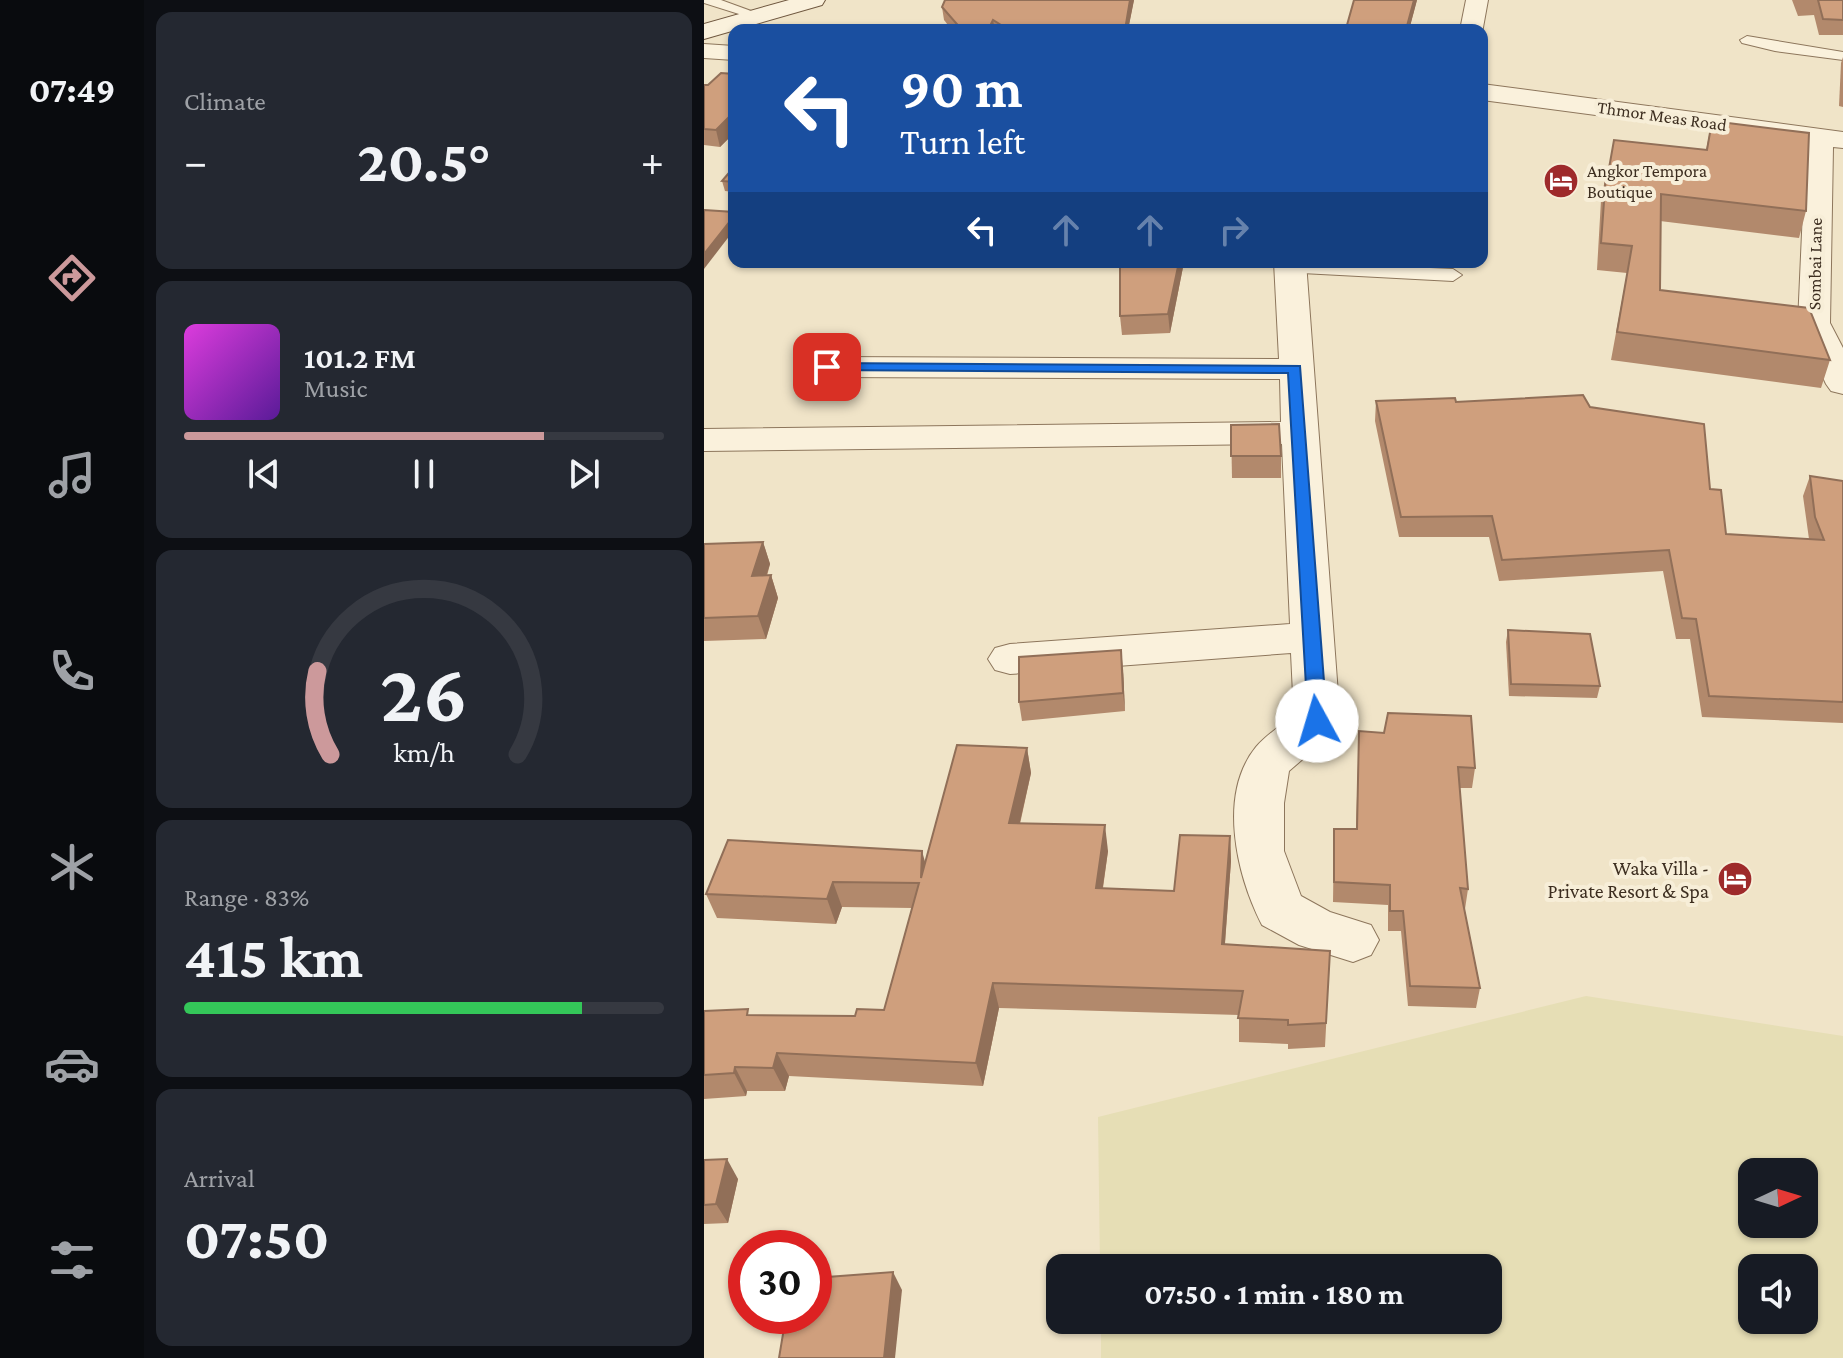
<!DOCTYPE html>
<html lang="en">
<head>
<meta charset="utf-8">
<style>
  :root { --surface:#171b24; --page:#242831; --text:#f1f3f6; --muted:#9ea1a6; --line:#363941; --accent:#cc999b }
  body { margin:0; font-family:"Crimson Pro",serif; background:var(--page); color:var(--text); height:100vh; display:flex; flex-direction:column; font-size:30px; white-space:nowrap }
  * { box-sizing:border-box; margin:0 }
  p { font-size:26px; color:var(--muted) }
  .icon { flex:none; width:44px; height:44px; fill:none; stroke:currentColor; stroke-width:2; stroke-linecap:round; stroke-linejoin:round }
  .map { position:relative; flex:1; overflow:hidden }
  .drawer { display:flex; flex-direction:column; gap:12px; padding:12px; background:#0d0f14; width:560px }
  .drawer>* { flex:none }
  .top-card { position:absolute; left:24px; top:24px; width:760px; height:244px; border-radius:16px; box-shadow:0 2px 6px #0004; background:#1a4fa0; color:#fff; overflow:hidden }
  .needle { width:52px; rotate:86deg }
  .tools { position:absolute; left:1034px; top:1158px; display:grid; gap:16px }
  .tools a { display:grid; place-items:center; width:80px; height:80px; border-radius:16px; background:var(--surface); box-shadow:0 2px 6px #0004; font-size:40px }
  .speed { position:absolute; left:24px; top:1230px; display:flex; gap:16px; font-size:40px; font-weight:700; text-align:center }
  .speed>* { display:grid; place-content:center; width:104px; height:104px; border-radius:50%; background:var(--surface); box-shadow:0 2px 6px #0004; line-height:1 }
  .speed .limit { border:12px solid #d22; background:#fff; color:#111 }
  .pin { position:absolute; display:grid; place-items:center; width:68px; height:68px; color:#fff; margin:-34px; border-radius:16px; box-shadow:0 4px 12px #0006 }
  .me { position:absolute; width:88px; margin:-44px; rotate:354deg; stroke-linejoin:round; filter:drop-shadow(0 0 6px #0008) }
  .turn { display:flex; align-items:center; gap:28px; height:168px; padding:0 40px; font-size:36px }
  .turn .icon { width:104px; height:104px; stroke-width:2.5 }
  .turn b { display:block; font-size:56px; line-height:68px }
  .lanes { display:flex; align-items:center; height:76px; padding:0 40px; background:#0003; justify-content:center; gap:40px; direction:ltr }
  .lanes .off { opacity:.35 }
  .big { font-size:60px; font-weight:700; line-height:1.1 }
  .drawer .tile { flex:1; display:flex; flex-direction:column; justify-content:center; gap:12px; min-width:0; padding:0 28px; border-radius:16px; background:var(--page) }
  .drawer .dial { align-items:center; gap:0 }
  .dial svg { height:208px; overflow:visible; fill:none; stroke:var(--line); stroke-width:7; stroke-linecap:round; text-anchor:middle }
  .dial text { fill:var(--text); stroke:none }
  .song { display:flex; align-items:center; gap:24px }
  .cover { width:96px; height:96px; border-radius:12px; background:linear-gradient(135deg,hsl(300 70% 55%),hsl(270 70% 35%)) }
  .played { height:8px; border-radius:4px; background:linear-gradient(90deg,var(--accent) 75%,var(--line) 75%) }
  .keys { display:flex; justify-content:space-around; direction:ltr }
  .heat { display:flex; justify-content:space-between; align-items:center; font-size:44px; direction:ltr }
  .charge { height:12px; border-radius:6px; background:linear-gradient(90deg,#34c759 83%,var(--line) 0) }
  .trip { position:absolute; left:342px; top:1254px; width:456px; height:80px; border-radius:16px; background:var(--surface); box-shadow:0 2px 6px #0004; font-weight:700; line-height:80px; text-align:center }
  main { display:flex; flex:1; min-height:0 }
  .menu { display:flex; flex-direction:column; width:144px; justify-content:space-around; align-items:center; background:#090b0e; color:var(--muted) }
  .menu .icon { width:56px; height:56px }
  .menu .current { color:var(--accent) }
  .menu b { font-size:36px; color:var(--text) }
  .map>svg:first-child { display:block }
</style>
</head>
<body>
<main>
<nav class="menu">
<b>07:49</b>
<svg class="icon current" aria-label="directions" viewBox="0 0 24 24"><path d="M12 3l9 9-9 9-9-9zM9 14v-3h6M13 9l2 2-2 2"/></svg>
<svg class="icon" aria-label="music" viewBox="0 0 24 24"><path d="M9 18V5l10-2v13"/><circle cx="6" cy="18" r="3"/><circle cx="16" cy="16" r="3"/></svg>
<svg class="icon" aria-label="phone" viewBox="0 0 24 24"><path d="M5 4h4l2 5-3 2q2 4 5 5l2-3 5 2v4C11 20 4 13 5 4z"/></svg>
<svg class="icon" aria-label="climate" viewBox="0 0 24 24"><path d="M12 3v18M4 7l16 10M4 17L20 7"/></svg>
<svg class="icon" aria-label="car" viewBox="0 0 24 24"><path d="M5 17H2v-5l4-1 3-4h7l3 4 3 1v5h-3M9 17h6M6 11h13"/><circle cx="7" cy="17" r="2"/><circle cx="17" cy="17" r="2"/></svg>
<svg class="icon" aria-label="filters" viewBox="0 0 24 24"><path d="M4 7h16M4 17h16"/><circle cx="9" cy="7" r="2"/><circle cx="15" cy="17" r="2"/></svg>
</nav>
<section class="drawer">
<div class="tile"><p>Climate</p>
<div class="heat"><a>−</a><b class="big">20.5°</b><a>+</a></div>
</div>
<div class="tile">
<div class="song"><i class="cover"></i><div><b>101.2 FM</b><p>Music</p></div></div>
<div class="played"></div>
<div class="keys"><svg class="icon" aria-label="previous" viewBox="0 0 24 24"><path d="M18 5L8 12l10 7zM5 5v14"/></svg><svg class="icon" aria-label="pause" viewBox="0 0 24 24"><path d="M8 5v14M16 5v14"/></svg><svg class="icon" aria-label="next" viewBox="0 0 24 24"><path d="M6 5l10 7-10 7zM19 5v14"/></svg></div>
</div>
<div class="tile dial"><svg viewBox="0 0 100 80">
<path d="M14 69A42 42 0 1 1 86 69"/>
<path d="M14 69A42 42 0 0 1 9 37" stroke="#cc999b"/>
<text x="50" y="56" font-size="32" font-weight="700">26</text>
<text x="50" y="72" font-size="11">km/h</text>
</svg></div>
<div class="tile"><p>Range · 83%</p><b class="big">415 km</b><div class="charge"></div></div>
<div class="tile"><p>Arrival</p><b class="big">07:50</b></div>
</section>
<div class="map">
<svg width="1139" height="1358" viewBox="0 0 1139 1358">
  <rect width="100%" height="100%" fill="#f0e4c8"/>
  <!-- farmland -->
  <path fill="#e6deb5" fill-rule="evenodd" d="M882,996L1139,1036V1358H397V1320H784V1268H396L394,1117ZM1048,1172H1100V1224H1048ZM1048,1268H1100V1320H1048Z"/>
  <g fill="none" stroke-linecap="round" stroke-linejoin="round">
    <defs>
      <g id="lane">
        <polygon points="0,0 17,0 61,16 54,20 0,3"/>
        <polygon points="1043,36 1139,52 1139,60 1071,51 1038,43 1036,40"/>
        <polygon points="586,262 749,269 758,275 749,281 579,272 577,268 579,264"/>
      </g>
      <g id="street">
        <polygon points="762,0 784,0 778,33 778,30 756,30"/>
        <polygon points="0,44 30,46 30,60 0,58"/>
        <polygon points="778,84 1139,132 1139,148 1129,147 1126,323 1139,348 1139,394 1127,391 1122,384 1094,323 1102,143 778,100"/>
        <path d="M570,262H602L636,721L629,733L585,771L580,803V851L597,896L626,912L667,925L675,940L667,955L649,962L595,945L558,925C533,876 513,795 552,747C562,735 578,725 590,715L587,653L306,674L291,670L284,659L291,648L306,644L586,624L578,444L0,451V429L577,422L576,379L123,377L111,374L106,367L111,360L123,357L575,359Z"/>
      </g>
      <polygon id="secondary" points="85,0 121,0 118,5 0,39 0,24"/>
    </defs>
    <!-- lane casing -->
    <use href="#lane" stroke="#8d765c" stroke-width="2"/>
    <!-- street casing -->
    <use href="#street" stroke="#8d765c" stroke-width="2"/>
    <!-- secondary casing -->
    <use href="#secondary" stroke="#6f573f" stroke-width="2"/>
    <!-- lane -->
    <use href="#lane" fill="#faf1dc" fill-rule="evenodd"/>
    <!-- street -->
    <use href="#street" fill="#faf1dc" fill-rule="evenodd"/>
    <!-- secondary -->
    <use href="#secondary" fill="#faf1dc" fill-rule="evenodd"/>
  </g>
  <!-- wall -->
  <g fill="#b2896c">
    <polygon points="241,0 430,0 424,30 248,30 240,20 238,7"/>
    <polygon points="713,0 705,30 642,30 643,25"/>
    <polygon points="1088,0 1139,0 1139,50 1139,35 1115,35 1110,15 1094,16"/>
    <polygon points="1139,57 1139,107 1135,106 1137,63"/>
    <polygon points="30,74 30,133 16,147 0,145 0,85 4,85"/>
    <polygon points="1008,121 1102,211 1095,238 956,221 956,290 1126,360 1117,388 907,360 923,273 893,270 897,200 902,174 1002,150"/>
    <polygon points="30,167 30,192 21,191 18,181"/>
    <polygon points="416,262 480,262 466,333 418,335 416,316"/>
    <polygon points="699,262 735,262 735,265 699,264"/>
    <polygon points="672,401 752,402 886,407 1006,489 1022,534 1105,539 1099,496 1106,476 1139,481 1139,723 998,717 986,639 972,639 959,571 795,581 785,537 695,537 671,421"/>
    <polygon points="527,425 577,456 577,478 528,478"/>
    <polygon points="59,542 66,564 63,576 67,575 74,598 62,639 0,641 0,544"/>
    <polygon points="804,630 896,686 893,698 805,696 802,642"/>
    <polygon points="419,669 421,711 318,721 315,702"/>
    <polygon points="655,731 771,768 768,788 755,788 764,889 761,909 760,909 776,988 772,1008 704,1006 697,931 684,931 684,905 629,902 630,829 652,829"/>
    <polygon points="323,748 327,773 316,824 404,851 399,888 470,891 526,836 527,861 521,944 626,951 621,1047 584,1049 584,1044 535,1042 535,1015 295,1008 279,1086 85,1076 81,1091 43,1091 42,1096 0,1099 0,1011 47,1016 151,1016 180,1010 208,908 138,907 132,924 13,918 2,894 221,862"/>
    <polygon points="0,1160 34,1179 24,1223 0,1224"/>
  </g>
  <!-- shaded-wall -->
  <g fill="#916f58">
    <polygon points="426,0 430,0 424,30 421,30"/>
    <polygon points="710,0 713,0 705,30 703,30"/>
    <polygon points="289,20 291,30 284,30"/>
    <polygon points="30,112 30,133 16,147 12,130"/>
    <polygon points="30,216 30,230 0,269 0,254"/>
    <polygon points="475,262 480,262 466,333 464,314"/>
    <polygon points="59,542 66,564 55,598 48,576"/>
    <polygon points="67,575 74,598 62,639 54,616"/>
    <polygon points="417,650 419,669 421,711 419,693"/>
    <polygon points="323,748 327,773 310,848 305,823"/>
    <polygon points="401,825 404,851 395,913 392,888"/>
    <polygon points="526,836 527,861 519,968 518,944"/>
    <polygon points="218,851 225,876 217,878"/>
    <polygon points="129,882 138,907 132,924 123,899"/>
    <polygon points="289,983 295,1008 279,1086 272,1063"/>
    <polygon points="73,1053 85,1076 81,1091 69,1068"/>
    <polygon points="31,1067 43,1091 42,1096 30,1073"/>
    <polygon points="23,1159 34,1179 24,1223 12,1204"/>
    <polygon points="189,1272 198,1290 191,1358 180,1358"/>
  </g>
  <!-- building -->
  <g fill="#cf9f7d" stroke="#916f58" stroke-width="2">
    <polygon points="241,0 426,0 421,30 305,30 289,20 284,30 258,30 238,7"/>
    <polygon points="650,0 710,0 703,26 643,25"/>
    <polygon points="1114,0 1139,0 1139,20 1119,19"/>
    <polygon points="17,73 30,74 30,112 12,130 0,129 0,85 4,85"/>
    <polygon points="1008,121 1105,133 1102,211 957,194 956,290 1105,308 1126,360 913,332 928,246 897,243 902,174 904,174 910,140 1003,150"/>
    <polygon points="30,167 30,182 18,181"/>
    <polygon points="0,210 30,212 30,216 0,254"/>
    <polygon points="416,262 475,262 464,314 416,316"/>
    <polygon points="879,395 886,407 1000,424 1006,489 1017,490 1022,534 1120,540 1111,517 1106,476 1139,481 1139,702 1005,696 992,619 978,618 965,550 798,560 788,516 697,517 672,401 751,398 752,402"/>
    <polygon points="575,424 577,456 527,456 527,425"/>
    <polygon points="59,542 48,576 67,575 54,616 0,618 0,544"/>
    <polygon points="804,630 886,634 896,686 807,684"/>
    <polygon points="417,650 419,693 315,702 315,657"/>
    <polygon points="684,713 767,716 771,768 754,767 764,889 756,888 776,988 706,986 699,911 686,911 686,885 630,882 630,829 653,829 655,731 680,733"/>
    <polygon points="253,745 323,748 305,823 401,825 392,888 470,891 476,835 526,836 518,944 626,951 622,1023 584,1025 584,1020 534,1018 539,991 289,983 272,1063 73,1053 69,1068 31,1067 30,1073 0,1075 0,1011 44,1009 43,1015 151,1016 153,1009 180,1010 215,883 129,882 123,899 2,894 24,840 218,851 217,878"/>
    <polygon points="23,1159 12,1204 0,1205 0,1160"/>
    <polygon points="189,1272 180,1358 75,1358 82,1316 110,1316 110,1278"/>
  </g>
  <!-- route -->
  <polygon fill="#1a73e8" stroke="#114b97" stroke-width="2" points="123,363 596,366 623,721 620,726 613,728 604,721 584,373 118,370 116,367"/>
  <!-- icons -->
  <defs>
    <symbol id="hotel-disc" viewBox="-11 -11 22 22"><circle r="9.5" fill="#9e2a2b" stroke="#f7eed8"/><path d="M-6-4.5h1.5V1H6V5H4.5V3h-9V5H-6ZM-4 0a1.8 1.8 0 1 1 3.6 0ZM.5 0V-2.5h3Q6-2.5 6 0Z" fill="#fff"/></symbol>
  </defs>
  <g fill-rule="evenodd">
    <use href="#hotel-disc" x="837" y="161" width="40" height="40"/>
    <use href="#hotel-disc" x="1011" y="859" width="40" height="40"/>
  </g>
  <g text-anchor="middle" stroke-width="8" stroke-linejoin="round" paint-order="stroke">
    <!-- far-street labels -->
    <g font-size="18" fill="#3d2e20" stroke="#f7eed8">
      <text transform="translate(958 116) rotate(8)" y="6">Thmor Meas Road</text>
      <text transform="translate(1111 264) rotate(-89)" y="6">Sombai Lane</text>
    </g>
    <!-- far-poi labels -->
    <g font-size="18" fill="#3d2e20" stroke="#f7eed8" text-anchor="start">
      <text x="883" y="177">Angkor Tempora<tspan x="883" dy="21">Boutique</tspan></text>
    </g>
    <!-- poi labels -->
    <g font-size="20" fill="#3d2e20" stroke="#f7eed8" text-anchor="end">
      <text x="1005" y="875">Waka Villa -<tspan x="1005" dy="23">Private Resort &amp; Spa</tspan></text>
    </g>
  </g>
</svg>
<div class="tools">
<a><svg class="needle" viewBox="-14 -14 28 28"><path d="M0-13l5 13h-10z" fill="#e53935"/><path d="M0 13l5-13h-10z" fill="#9ea1a6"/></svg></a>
<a><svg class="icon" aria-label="sound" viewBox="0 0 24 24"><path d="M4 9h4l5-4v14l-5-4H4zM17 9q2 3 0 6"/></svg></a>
</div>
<div class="speed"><div class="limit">30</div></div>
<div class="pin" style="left:123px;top:367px;background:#d93025"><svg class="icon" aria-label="arrive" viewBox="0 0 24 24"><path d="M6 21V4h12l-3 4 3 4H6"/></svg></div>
<svg class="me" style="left:613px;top:721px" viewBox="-20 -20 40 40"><circle r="19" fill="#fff"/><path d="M0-13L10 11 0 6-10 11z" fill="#1a73e8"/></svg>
<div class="trip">07:50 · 1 min · 180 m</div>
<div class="top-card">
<div class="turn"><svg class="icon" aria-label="left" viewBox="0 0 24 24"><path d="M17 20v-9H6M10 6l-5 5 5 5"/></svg><div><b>90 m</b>Turn left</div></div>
<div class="lanes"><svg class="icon" aria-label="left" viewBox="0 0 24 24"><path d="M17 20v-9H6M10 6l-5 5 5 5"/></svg><svg class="icon off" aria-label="ahead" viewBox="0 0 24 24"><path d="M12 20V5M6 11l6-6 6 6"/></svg><svg class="icon off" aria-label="ahead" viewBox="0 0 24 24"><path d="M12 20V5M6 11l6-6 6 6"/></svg><svg class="icon off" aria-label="right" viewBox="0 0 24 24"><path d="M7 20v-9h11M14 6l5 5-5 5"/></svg></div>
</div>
</div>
</main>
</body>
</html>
